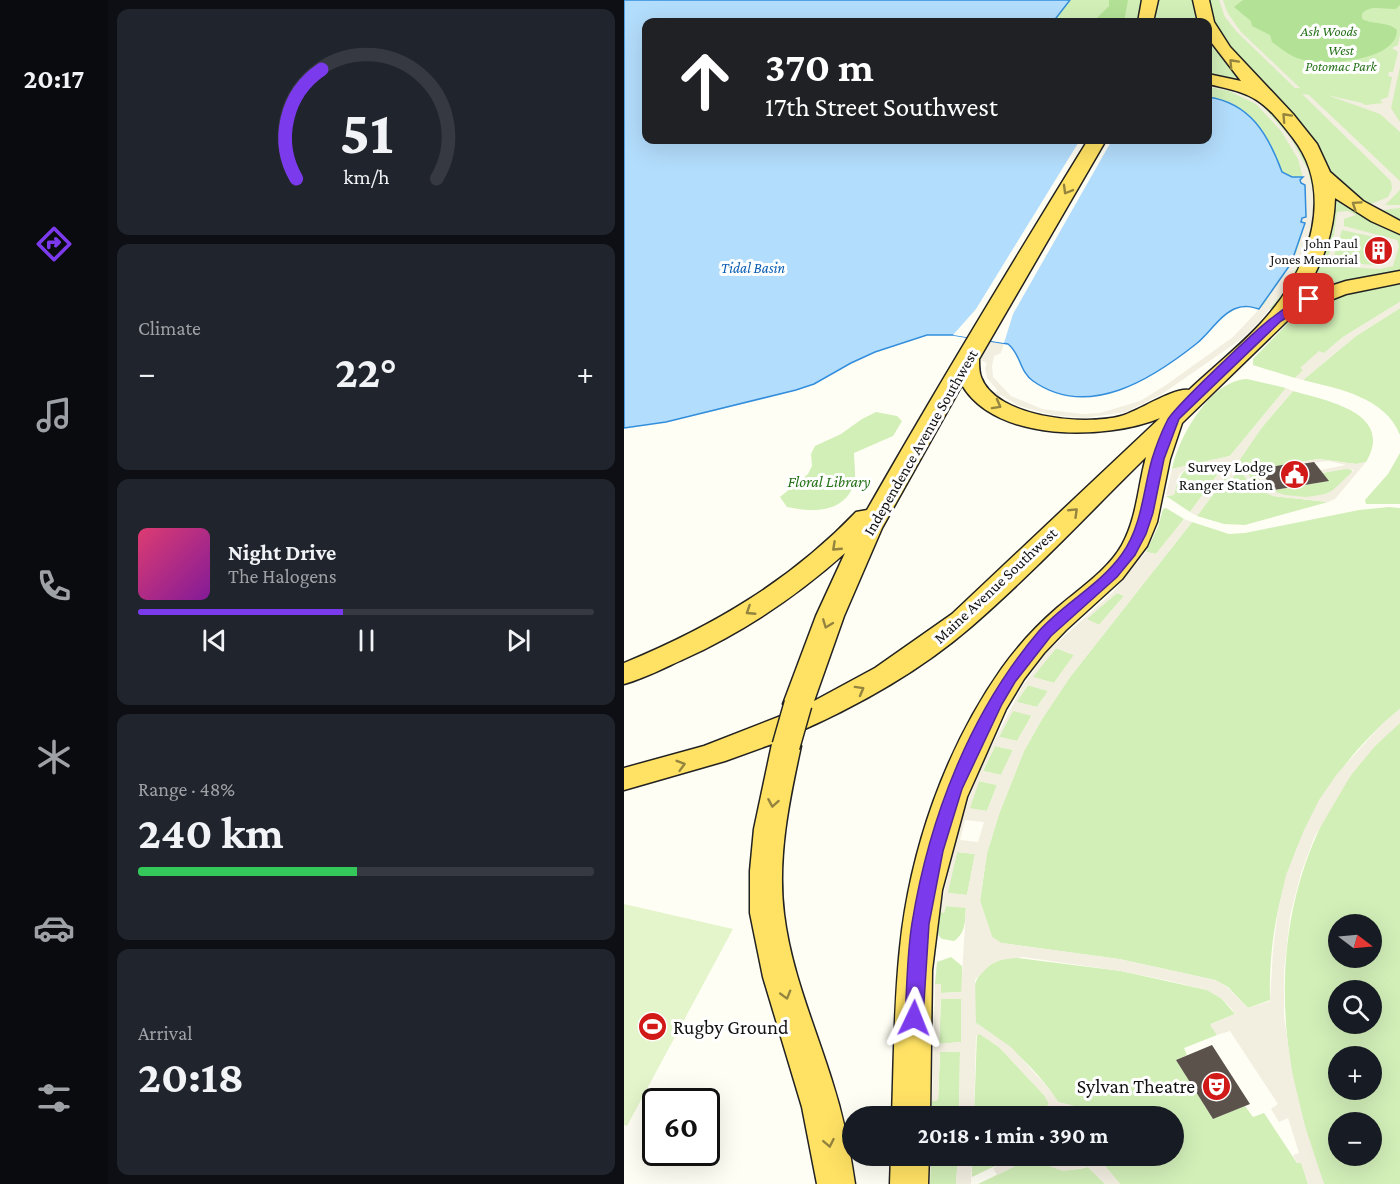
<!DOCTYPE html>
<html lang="en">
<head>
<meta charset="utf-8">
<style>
  :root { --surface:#171b24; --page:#20242c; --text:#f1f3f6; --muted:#9ea1a6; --line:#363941; --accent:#7c3aed }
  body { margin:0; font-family:"Crimson Pro",serif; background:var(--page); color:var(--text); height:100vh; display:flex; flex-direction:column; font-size:22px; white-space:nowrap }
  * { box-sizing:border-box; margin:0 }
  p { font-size:20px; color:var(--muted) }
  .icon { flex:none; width:33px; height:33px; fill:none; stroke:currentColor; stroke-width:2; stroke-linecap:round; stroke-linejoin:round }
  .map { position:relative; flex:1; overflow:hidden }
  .side { display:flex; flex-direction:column; gap:9px; padding:9px; background:#0d0f14; width:516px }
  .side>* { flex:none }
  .guide { position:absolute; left:18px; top:18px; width:570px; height:126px; border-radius:12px; box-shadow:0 6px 24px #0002; background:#202124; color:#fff; overflow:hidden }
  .needle { width:39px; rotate:106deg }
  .controls { position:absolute; left:704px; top:914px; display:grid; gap:12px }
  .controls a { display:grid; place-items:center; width:54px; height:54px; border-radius:50%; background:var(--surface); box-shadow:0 6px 24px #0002; font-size:30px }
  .speed { position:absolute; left:18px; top:1088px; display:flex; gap:12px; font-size:30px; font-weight:700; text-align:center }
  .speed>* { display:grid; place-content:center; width:78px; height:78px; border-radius:50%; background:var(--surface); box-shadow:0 6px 24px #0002; line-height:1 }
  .speed .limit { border:3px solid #111; border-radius:9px; background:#fff; color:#111 }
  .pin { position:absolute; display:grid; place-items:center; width:51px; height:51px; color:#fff; margin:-26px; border-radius:12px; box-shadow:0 3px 9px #0006 }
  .me { position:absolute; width:66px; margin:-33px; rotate:2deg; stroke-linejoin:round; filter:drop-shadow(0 0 4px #0008) }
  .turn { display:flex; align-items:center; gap:21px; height:126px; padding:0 24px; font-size:27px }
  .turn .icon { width:78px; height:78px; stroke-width:2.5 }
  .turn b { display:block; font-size:42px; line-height:51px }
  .big { font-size:45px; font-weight:700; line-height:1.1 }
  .side .card { flex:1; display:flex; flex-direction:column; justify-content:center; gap:9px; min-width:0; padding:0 21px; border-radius:12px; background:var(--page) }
  .side .dial { align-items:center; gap:0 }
  .dial svg { height:156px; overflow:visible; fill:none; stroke:var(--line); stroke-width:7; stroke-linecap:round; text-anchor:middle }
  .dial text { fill:var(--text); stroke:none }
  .song { display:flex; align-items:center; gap:18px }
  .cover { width:72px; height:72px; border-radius:9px; background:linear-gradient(135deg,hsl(340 70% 55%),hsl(290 70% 35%)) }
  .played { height:6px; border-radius:3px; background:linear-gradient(90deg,var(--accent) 45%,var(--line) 45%) }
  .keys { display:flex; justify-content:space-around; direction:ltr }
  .heat { display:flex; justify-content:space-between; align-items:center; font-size:33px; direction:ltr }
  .charge { height:9px; border-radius:4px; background:linear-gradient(90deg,#34c759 48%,var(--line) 0) }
  .trip { position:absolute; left:218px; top:1106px; width:342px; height:60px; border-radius:30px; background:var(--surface); box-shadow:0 6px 24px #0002; font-weight:700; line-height:60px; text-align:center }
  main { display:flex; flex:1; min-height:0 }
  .menu { display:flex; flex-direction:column; width:108px; justify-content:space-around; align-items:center; background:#090b0e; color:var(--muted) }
  .menu .icon { width:42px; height:42px }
  .menu .on { color:var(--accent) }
  .menu b { font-size:27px; color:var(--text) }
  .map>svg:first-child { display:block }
</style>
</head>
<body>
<main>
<nav class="menu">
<b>20:17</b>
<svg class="icon on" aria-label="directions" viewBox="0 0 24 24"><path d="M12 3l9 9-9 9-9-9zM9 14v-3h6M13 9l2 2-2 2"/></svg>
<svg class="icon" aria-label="music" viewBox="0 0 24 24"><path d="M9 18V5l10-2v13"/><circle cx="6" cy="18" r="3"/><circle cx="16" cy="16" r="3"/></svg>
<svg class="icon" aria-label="phone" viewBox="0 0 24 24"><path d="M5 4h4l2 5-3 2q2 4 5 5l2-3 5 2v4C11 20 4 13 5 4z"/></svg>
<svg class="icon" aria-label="climate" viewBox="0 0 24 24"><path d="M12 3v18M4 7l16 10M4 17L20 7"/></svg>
<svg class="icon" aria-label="car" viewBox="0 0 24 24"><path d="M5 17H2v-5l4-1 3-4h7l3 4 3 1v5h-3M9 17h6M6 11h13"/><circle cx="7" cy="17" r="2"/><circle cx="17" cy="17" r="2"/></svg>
<svg class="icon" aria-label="filters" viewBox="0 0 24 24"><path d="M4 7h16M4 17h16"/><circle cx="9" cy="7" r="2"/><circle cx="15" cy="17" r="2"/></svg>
</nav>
<section class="side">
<div class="card dial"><svg viewBox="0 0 100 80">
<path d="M14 69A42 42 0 1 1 86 69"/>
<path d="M14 69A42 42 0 0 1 27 13" stroke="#7c3aed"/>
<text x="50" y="56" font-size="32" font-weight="700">51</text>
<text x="50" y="72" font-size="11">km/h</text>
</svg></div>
<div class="card"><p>Climate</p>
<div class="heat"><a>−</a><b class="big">22°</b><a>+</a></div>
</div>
<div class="card">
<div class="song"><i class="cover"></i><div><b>Night Drive</b><p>The Halogens</p></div></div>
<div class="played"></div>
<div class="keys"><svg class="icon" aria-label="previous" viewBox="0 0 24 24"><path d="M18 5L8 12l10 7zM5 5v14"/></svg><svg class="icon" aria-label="pause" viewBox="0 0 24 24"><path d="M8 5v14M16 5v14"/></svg><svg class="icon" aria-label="next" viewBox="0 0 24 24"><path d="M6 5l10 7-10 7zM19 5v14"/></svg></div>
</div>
<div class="card"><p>Range · 48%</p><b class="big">240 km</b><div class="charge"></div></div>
<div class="card"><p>Arrival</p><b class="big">20:18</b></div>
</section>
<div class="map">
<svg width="776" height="1184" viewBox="0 0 776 1184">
  <rect width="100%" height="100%" fill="#fffef4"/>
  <!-- green -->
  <g fill="#d2efb8" fill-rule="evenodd">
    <path d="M446,0H776V302L719,337L671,378L629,365V359L666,321L679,310L673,313L636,308L679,178C673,177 666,178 661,175C656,171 655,163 653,158C639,125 620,102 584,97V22H429Z"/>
    <path d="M776,308V435C761,397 715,389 679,380L732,336Z"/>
    <path d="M623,379L662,388L606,456L548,469C554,437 587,380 623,379Z"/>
    <path d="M669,391C704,401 771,413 742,462L732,464L694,459L636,469L642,478L629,481L614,459L639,426Z"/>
    <path d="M252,412L273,416L278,421L269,436L230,453C230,463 233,478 229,487C217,514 187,512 163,507L156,497L184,474L188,466L187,454L191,446L217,434L238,419Z"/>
    <polygon points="776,453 776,504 742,504 741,500 764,474"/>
    <path d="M596,464L599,467L566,512L542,496L550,495C559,461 564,469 596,464Z"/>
    <path d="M725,468L729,472C722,480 714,489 704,493C683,502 650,496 631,484L644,481L650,490L704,481L698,473Z"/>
    <polygon points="615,469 625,482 649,496 704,502 621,525 600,524 573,516 602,477"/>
    <path d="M765,507L776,508V709C688,780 643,888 646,1000L624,1008L604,987L591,980L495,959L377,943L368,937L356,901L363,853L375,814L400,751L418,719L446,677L568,522L605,534L621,533L735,510Z"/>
    <polygon points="542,508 560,519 532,554 522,552 534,527 539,509"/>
    <polygon points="493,593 500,596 475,625 462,619"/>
    <polygon points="432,648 450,655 430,683 408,677"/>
    <polygon points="404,685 424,691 413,707 392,702"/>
    <polygon points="389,710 408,715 393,741 375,737"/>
    <path d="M776,723V1184H700C652,1064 642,926 705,810C722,778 747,746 776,723ZM714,924H747V957H714ZM714,990H747V1023H714ZM714,1056H747V1089H714ZM714,1122H747V1155H714Z"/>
    <polygon points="371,746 389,750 377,775 359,771"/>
    <polygon points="355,781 373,785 363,811 345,809"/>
    <polygon points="333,852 351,854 343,895 323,893"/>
    <path d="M322,906L342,907C341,921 342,933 330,941L318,939L314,935L316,912H320Z"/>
    <polygon points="327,957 338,966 338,992 317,993 317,984 311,984 313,962"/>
    <path d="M386,957L497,971L583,990L597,998L611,1014L587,1024L593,1035L560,1048L563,1055L552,1060L589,1119L621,1106L629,1117L640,1113L673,1163L677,1162L684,1184H496L475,1159L477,1155H549V1116H469L454,1107L434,1102C413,1069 384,1044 352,1023C343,990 351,965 386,957Z"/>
    <polygon points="317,999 337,999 337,1042 315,1044"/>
    <polygon points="353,1034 356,1034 375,1047 420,1095 425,1103 417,1116 350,1116"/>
    <polygon points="336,1051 335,1116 307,1116 308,1101 314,1100 316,1052"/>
    <polygon points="312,1155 334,1155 332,1184 306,1184 307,1163 312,1163"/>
    <polygon points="348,1155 394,1155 348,1177"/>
    <path d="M412,1156C429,1169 443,1173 464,1167L481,1184H354Z"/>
  </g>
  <!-- forest -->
  <g fill="#b3e296">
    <polygon points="485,0 504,0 500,22 469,22 485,6"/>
    <path d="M619,0H776V5L772,9C760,10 746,4 738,14V19C749,25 764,21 773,30C773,62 699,66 676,59C666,56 656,48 648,42L646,35L628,26L627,21L610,7Z"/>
  </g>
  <!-- pitch -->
  <polygon fill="#e4f5cb" points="0,904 109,929 3,1126 0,1125"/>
  <!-- plaza -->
  <g fill="#f2eee0" fill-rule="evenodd">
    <polygon points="595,0 599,0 603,12 617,32 676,88 671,88 613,32 601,17"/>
    <polygon points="776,35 776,67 767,108 776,122 776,132 756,114 703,95 738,103 741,105 759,103 756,100 764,97 768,77 764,76 765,72 769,72 774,52 768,48 774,45"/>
    <polygon points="584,85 608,90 635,102 667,138 684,170 689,191 690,217 679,255 661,290 635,322 616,340 538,394 502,412 461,418 428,415 395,406 377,395 373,397 369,393 374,391 363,378 361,368 363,363 356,360 367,340 380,343 377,353 370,356 368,366 369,377 387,396 418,409 458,414 476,413 516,401 542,385 609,337 641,303 664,265 663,263 665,259 672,253 679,231 678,218 682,217 682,204 681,185 677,183 676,179 679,178 674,159 657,131 632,104 605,91 584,87"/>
    <polygon points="678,94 685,95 776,181 776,190 761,205 776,205 776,208 751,211 742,206 764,197 768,189 767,181"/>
    <path d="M724,211L732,215L720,219V226L773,240L775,246L769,266L756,269L701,266L709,242L713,212ZM718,230L764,240V245L744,244L740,253L748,258L761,260L760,263L752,265L708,262Z"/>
    <polygon points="776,302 776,308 732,336 679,380 671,378 679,370 676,368 695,351 700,353 719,337"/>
    <polygon points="662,388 669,391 639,426 615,461 629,481 642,478 644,481 632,484 636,487 661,495 682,497 702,494 709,490 730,470 721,469 698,473 696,470 722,465 705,461 677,464 676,462 694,459 732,464 742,462 711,499 704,502 649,496 630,488 615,469 608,479 602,477 573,516 566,512 599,467 597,464 561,470 555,475 550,495 542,495 548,469 606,456"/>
    <path d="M560,519L568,522L446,677L418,719L400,751L375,814L363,853L356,901L368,937L377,943L495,959L591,980L603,987L624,1008L646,1001L649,950L654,910L662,875L680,830L695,800L713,774L760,722L776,709V723L752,745L727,775L690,838L677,873L666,916L660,971V1016L668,1072L681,1126L700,1184H684L677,1163H673L669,1155L675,1153L664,1118L655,1122L647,1109L654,1104L606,1031L593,1035L586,1025L611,1014L607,1008L597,998L583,990L546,981L497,971L399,957L376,960L367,964L351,980L352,1023L387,1047L426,1090L434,1102L454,1107L469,1116H417L425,1104L420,1095L375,1047L356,1034L352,1036L350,1116H335L336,1052H316L314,1100L308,1101L311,984H317V993L337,992L342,908L322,906L320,913L316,912L334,830L355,771L398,687L423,652L489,592L522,552L532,554ZM493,593L500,596L475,625L463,619ZM432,648L450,655L430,683L409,677ZM403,685L424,691L413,707L393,702ZM389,711L408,716L393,741L375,737ZM371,746L389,750L377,775L359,771ZM355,781L373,785L363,811L346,808ZM341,820L360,822L354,842L336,840ZM333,852L351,854L343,895L324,893ZM317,999H337V1042L315,1044Z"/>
    <polygon points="334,1155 348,1155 347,1184 332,1184"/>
    <polygon points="394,1155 437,1155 444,1158 477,1155 475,1159 496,1184 481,1184 464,1167 439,1171 427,1167 412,1156 373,1175 369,1168"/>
  </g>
  <!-- water -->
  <path fill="#b3ddfc" stroke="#328edc" stroke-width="1.5" d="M0,0H446L429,22H22V140H584V97C626,103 644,134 658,172L668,177H679L676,180L677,183L681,185L682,217L678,218L677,222L681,223L669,258L665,259L663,263L666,265L635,309C628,307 621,305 613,308C597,313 585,334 572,344C528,379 464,420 409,381C395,371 397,354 384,344L329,335H303L251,352L227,363L190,384L172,390L42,422L0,428Z"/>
  <!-- pier -->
  <polygon fill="#fffef4" points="456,140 488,140 389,314 380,343 329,335 352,309"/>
  <!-- building -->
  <g fill="#5b524c">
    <polygon points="676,462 677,464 690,462 705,481 650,490 635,469"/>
    <polygon points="588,1045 626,1104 589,1119 552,1060"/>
  </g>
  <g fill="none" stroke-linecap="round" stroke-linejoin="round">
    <defs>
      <g id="primary">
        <polygon points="518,0 534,0 529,22 514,22"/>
        <path d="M569,0H585L590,22L606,47L669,114L693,144L706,172L739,201L776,221V234L747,221L711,198C710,234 698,264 679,295L722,281L776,271V283L722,294L694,305L663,321L558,423L546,459L533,522L523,546L498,579L442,630L420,653L400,679L382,709L343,797L318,890L308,970L306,1116H268C270,1060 270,1004 276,948C286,850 321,749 378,668C394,646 412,626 433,608C455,589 484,570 498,545C513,518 514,486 522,457C465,513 409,573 348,626C295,672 230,708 165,736L173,739L177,746C165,801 153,858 160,914C167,972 191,1026 208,1081C219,1115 226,1149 231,1184H193L178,1107L139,977L126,913V871L130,829L148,744L101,761L0,790V768L80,746L167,712L159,704L192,616L221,553C172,597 119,632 60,659C40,668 21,678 0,684V663C88,627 166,581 232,512L243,510C314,385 389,262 464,140H482L355,359C355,365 355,372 357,377C372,418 461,426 497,416C515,411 550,387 565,390C590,366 624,340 645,314C686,266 711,192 669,138C639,99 631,94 584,84V74L617,81L584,38V22H574ZM338,385C372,443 483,440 536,418L328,614L251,668L190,701L220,616L258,528Z"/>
        <polygon points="267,1155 305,1155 304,1184 266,1184"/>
      </g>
    </defs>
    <!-- primary casing -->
    <use href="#primary" stroke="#222" stroke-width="3"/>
    <!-- primary -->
    <use href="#primary" fill="#ffe264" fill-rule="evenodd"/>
    <defs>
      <polyline id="primary-bridge" points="162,746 174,704"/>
    </defs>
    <!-- primary-bridge casing -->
    <use href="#primary-bridge" stroke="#222" stroke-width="30" stroke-linecap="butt"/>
    <!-- primary-bridge -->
    <use href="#primary-bridge" stroke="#ffe264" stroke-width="27"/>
  </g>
  <!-- one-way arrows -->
  <defs><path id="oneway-chevron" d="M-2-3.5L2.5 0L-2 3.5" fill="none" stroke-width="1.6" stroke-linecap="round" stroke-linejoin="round" transform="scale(1.5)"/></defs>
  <g stroke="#94843f">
    <use href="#oneway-chevron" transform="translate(609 63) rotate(-133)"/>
    <use href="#oneway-chevron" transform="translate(662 117) rotate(-133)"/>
    <use href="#oneway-chevron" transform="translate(443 190) rotate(120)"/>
    <use href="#oneway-chevron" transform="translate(732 205) rotate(-146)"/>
    <use href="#oneway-chevron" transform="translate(373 405) rotate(29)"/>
    <use href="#oneway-chevron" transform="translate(450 512) rotate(-44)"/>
    <use href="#oneway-chevron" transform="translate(212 547) rotate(137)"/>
    <use href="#oneway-chevron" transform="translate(126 611) rotate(147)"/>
    <use href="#oneway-chevron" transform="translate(203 624) rotate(111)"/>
    <use href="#oneway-chevron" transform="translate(236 690) rotate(-29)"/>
    <use href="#oneway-chevron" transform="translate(57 765) rotate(-16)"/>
    <use href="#oneway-chevron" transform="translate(149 803) rotate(100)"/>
    <use href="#oneway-chevron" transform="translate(162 995) rotate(74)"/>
    <use href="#oneway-chevron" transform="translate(205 1143) rotate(79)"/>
  </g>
  <!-- route -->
  <path fill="#7c3aed" stroke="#51269a" stroke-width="1.5" d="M685,296L690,299L688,302L657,321L555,419L540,459L529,513L522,534L511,555L493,577L427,636L391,682L378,704L338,789L319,851L305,924L299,1018L296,1023L290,1025L284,1023L281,1018C283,987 283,954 288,923C305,818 346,712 415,631C440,603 476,585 498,554C518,526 519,491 528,459C532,446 537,433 543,421C548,409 634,328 649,317C659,309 673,300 685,296Z"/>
  <!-- icons -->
  <defs>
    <symbol id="building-disc" viewBox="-11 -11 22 22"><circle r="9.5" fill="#d11a18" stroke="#fff"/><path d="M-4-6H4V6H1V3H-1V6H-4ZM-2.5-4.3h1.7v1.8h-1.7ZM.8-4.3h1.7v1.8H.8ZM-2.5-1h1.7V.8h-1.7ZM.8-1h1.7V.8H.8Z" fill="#fff"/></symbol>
    <symbol id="civic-disc" viewBox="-11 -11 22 22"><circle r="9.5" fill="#d11a18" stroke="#fff"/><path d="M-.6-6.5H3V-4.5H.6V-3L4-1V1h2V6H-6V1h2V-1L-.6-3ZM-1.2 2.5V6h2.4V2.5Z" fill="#fff"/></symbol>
    <symbol id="stadium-disc" viewBox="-11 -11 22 22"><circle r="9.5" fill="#d11a18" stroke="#fff"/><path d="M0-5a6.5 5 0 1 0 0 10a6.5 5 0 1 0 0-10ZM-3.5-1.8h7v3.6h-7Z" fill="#fff"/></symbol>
    <symbol id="theatre-disc" viewBox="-11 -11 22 22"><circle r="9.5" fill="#d11a18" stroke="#fff"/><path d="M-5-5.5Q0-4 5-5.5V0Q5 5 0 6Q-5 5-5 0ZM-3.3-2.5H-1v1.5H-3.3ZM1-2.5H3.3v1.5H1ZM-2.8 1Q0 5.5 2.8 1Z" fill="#fff"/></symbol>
  </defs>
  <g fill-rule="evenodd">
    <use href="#building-disc" x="738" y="234" width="33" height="33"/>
    <use href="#civic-disc" x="654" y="458" width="33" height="33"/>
    <use href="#stadium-disc" x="12" y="1010" width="33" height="33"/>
    <use href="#theatre-disc" x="576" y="1070" width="33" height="33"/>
  </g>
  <g text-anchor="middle" stroke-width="6" stroke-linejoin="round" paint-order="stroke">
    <!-- far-park labels -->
    <g font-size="14" font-style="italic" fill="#257118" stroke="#fff">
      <text x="705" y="36">Ash Woods</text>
      <text x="717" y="55">West<tspan x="717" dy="16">Potomac Park</tspan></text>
    </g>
    <!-- far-poi labels -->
    <g font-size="14" fill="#111" stroke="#fff" text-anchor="end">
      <text x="734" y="248">John Paul<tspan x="734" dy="16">Jones Memorial</tspan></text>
    </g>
    <!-- far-water labels -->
    <g font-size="15" font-style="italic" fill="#0a5fb2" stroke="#fff">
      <text x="129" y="273">Tidal Basin</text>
    </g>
    <!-- street labels -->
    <g font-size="16" fill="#111" stroke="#fff">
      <text transform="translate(296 442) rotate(-60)" y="6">Independence Avenue Southwest</text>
      <text transform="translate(371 585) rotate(-43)" y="6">Maine Avenue Southwest</text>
    </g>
    <!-- poi labels -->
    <g font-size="16" fill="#111" stroke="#fff" text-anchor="end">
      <text x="649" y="472">Survey Lodge<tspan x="649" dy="18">Ranger Station</tspan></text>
    </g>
    <!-- park labels -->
    <g font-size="16" font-style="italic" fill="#257118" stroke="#fff">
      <text x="205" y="487">Floral Library</text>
    </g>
    <!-- near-poi labels -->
    <g font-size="20" fill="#111" stroke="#fff" text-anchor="start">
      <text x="49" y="1034">Rugby Ground</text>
      <text x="571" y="1093" text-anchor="end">Sylvan Theatre</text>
    </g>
  </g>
</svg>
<div class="controls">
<a><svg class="needle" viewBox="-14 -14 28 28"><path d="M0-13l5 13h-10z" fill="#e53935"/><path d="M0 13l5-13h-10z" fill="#9ea1a6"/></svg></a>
<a><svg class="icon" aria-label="search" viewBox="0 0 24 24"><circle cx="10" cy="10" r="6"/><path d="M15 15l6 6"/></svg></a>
<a>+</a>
<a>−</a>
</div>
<div class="speed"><div class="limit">60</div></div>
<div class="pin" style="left:685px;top:299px;background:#d93025"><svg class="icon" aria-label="arrive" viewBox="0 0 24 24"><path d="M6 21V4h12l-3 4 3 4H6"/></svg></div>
<svg class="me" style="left:290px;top:1018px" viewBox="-20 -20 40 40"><path d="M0-17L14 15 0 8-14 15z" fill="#7c3aed" stroke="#fff" stroke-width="4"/></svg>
<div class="trip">20:18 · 1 min · 390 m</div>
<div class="guide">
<div class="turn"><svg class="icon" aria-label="ahead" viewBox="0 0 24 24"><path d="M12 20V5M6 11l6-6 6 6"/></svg><div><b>370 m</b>17th Street Southwest</div></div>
</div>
</div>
</main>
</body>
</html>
